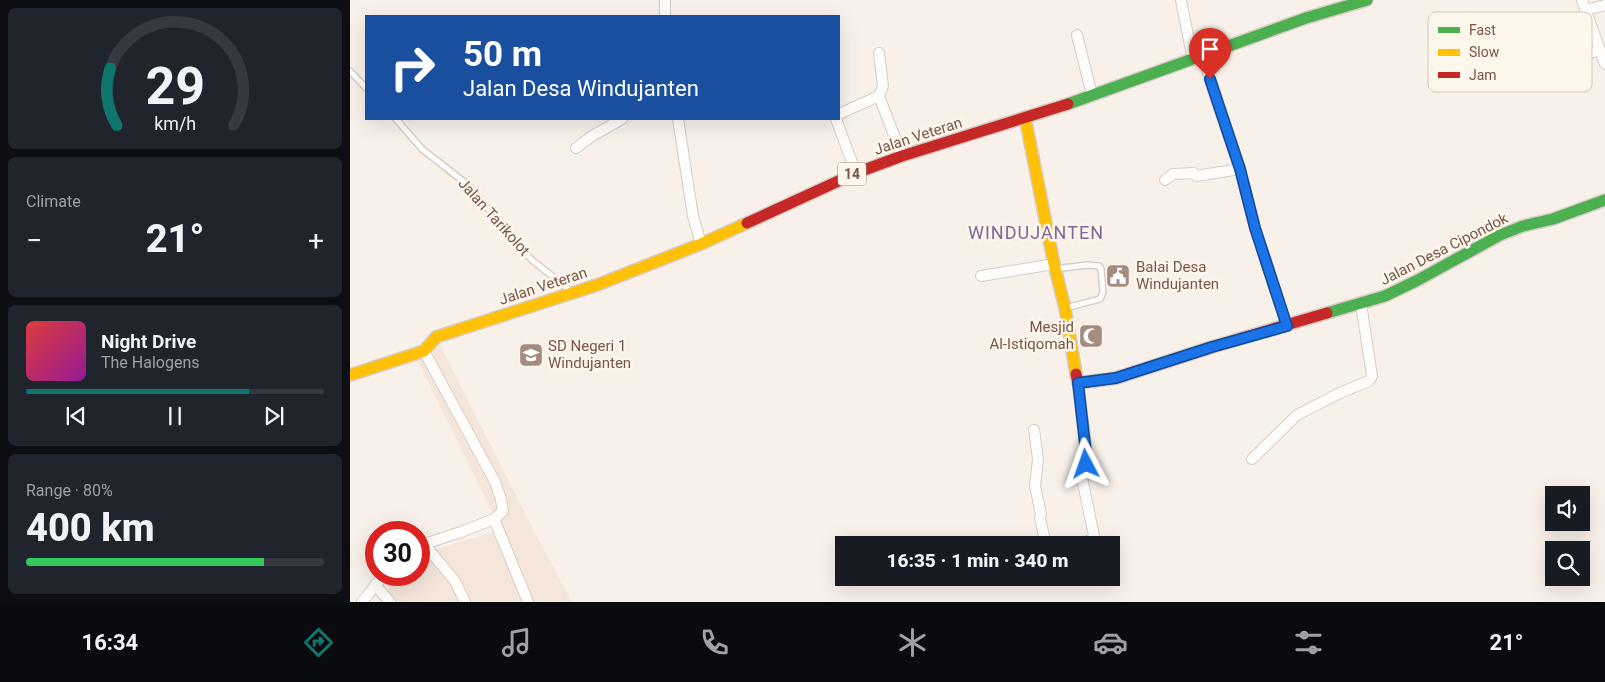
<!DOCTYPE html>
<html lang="en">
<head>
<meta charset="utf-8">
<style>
  :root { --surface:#171b24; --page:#20242c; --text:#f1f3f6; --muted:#9ea1a6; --line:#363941; --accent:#0f766e }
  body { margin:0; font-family:Roboto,sans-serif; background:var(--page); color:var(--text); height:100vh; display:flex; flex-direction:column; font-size:19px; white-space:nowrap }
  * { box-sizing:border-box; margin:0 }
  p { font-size:16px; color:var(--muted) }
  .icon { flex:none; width:28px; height:28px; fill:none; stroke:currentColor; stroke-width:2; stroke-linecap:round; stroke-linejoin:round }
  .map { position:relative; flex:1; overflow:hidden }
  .panel { display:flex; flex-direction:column; gap:8px; padding:8px; background:#0d0f14; width:350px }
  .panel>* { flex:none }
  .guide { position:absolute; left:15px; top:15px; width:475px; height:105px; border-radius:0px; box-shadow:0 5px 20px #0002; background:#1a4fa0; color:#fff; overflow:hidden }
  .fabs { position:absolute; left:1195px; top:486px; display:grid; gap:10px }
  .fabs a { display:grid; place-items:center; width:45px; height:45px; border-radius:0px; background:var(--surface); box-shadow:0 5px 20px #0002; font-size:25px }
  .speed { position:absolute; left:15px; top:521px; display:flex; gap:10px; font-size:25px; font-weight:700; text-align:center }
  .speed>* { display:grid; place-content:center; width:65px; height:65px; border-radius:50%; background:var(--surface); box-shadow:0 5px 20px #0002; line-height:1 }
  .speed .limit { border:8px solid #d22; background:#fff; color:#111 }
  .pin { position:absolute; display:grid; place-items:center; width:42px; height:42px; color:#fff; margin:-51px -21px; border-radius:50% 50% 50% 0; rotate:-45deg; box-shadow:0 0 5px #0007 }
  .pin .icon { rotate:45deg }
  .me { position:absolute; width:55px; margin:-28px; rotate:356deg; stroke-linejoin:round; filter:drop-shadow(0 0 4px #0008) }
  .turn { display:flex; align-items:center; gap:18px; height:105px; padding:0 15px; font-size:22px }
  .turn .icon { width:65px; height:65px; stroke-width:2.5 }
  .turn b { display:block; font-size:35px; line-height:42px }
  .big { font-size:38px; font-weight:800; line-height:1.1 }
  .panel .widget { flex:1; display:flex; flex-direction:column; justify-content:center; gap:8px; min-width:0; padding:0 18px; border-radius:8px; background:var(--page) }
  .panel .dial { align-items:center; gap:0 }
  .dial svg { height:130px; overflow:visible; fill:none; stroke:var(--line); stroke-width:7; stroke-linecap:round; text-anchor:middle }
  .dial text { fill:var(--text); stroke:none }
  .song { display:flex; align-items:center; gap:15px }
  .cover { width:60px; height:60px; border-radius:8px; background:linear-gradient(135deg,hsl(0 70% 55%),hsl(300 70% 35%)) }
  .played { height:5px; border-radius:2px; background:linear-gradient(90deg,var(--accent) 75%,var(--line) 75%) }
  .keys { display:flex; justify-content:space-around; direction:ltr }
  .heat { display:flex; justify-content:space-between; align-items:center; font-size:28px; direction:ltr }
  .charge { height:8px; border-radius:4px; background:linear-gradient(90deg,#34c759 80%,var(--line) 0) }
  .trip { position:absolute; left:485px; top:536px; width:285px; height:50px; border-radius:0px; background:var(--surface); box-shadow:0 5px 20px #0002; font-weight:800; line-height:50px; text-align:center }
  .tabs { display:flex; height:80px; justify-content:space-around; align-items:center; background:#090b0e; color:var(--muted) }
  .tabs .icon { width:35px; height:35px }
  .tabs .current { color:var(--accent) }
  .tabs b { font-size:22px; color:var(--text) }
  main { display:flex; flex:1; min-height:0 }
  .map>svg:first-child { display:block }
</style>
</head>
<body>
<main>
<section class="panel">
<div class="widget dial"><svg viewBox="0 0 100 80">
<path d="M14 69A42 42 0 1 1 86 69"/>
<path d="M14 69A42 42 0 0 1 10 34" stroke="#0f766e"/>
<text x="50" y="56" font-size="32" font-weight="700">29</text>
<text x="50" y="72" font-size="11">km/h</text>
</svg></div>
<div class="widget"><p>Climate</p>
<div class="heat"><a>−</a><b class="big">21°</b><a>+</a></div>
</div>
<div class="widget">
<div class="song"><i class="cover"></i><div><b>Night Drive</b><p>The Halogens</p></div></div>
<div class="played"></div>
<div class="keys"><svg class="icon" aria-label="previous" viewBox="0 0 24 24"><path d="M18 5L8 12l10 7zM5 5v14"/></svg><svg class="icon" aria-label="pause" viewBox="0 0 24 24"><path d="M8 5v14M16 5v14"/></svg><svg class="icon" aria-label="next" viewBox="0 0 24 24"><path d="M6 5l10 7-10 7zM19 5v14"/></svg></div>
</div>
<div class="widget"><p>Range · 80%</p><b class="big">400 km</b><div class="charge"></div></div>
</section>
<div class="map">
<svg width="1255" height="602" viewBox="0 0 1255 602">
  <rect width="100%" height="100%" fill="#f8f1ea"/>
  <!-- residential -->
  <polygon fill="#f4e6da" points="86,337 183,529 222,602 28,602 49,575 69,575 69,554 151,530 62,349"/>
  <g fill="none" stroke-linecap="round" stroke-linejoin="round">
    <defs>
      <g id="lane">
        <polyline points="0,71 16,88"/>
        <polyline points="46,119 72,149 118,185 143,215 151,227 182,260 218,289"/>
        <polyline points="705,269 737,265 749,266 751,269 753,292 750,299 715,308"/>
      </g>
      <g id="street">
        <polyline points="315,0 315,16"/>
        <polyline points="831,0 843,60"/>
        <polyline points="1232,0 1255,64"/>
        <polyline points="1236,10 1255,5"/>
        <polyline points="727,35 742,95"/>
        <polyline points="529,53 533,86 529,96 552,156"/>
        <polyline points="853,56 865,96 890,169 905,228 937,326"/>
        <polyline points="1186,69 1250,50"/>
        <polyline points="489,114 529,96"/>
        <polyline points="328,119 343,216 351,244"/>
        <polyline points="486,119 506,173"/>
        <polyline points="226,148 242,136 272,119"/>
        <polyline points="815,180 823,174 844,173 846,176 890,169"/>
        <polyline points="631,276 704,264"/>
        <polyline points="74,351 145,482 151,499 153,511 144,519 178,602"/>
        <polyline points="684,430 688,459 685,486 691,514 690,518 696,545"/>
        <polyline points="902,459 947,415 992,392 1019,381 1022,376 1011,304"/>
        <path d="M721,545L741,540L744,536L733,483C732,473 736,463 737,453L728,383"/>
        <polyline points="25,585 40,602"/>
        <polyline points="12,602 34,575"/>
        <polyline points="115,602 105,581 74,544 111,532 144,519"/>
      </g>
      <g id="fast">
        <polyline points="718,104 956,18 1017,0"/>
        <polyline points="977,313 1035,296 1068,280 1150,235 1173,226 1203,219 1255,200"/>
      </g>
      <g id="slow">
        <polyline points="675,117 704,264 715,308 726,374"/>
        <polyline points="0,375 74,351 86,337 247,285 351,244 397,223"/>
      </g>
      <g id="jam">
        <polyline points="397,223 506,173 552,156 718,104"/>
        <polyline points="726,374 728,383 766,378 862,347 977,313"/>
      </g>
    </defs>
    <!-- lane casing -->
    <use href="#lane" stroke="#d6ccc6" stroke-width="8"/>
    <!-- street casing -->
    <use href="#street" stroke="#d6ccc6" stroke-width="12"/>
    <!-- fast casing -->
    <use href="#fast" stroke="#d7ccc6" stroke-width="14"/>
    <!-- slow casing -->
    <use href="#slow" stroke="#d7ccc6" stroke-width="14"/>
    <!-- jam casing -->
    <use href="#jam" stroke="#d7ccc6" stroke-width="14"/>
    <!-- lane -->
    <use href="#lane" stroke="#fefdfc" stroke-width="5"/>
    <!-- street -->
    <use href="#street" stroke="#fefdfc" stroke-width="10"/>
    <!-- fast -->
    <use href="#fast" stroke="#4caf50" stroke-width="11"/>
    <!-- slow -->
    <use href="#slow" stroke="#ffc107" stroke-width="11"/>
    <!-- jam -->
    <use href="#jam" stroke="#c62828" stroke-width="11"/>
  </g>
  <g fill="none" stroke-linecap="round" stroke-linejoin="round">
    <defs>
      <polyline id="route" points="736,464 736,453 728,383 766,378 862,347 937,326 905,228 890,169 860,79"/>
    </defs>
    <!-- route casing -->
    <use href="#route" stroke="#114b97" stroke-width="12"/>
    <!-- route -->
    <use href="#route" stroke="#1a73e8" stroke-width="9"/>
  </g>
  <!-- icons -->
  <defs>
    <symbol id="civic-square" viewBox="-11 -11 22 22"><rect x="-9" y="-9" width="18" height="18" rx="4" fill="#a58c81" stroke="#fff6ec"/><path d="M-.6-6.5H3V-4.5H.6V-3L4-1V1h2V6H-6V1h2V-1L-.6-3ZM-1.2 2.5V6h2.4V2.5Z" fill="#fff"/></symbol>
    <symbol id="mosque-square" viewBox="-11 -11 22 22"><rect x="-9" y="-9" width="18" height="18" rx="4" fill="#a58c81" stroke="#fff6ec"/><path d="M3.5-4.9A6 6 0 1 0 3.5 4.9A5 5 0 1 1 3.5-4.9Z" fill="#fff"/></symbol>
    <symbol id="school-square" viewBox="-11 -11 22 22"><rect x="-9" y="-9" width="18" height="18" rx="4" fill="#a58c81" stroke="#fff6ec"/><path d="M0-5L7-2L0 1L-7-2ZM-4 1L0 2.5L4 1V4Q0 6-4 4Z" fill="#fff"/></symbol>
  </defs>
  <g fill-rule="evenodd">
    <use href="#civic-square" x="754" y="262" width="28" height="28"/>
    <use href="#mosque-square" x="727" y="322" width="28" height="28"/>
    <use href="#school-square" x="167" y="341" width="28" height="28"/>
  </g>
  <g text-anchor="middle" stroke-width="5" stroke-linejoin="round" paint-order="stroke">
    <!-- shield labels -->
    <rect fill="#fff6ec" stroke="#a08579" stroke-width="1" x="488" y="162.5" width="28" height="23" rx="4"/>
    <g font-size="14" font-weight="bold" fill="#785548">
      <text x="502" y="179">14</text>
    </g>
    <!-- street labels -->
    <g font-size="15" fill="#785548" stroke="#fff6ec">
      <text transform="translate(568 136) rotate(-18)" y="5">Jalan Veteran</text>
      <text transform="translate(144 217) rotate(48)" y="5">Jalan Tarikolot</text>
      <text transform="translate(1094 249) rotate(-27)" y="5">Jalan Desa Cipondok</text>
      <text transform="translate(193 286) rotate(-18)" y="5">Jalan Veteran</text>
    </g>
    <!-- poi labels -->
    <g font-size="15" fill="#785548" stroke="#fff6ec" text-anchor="start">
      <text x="786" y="272">Balai Desa<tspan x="786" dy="17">Windujanten</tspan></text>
      <text x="724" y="332" text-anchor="end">Mesjid<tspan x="724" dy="17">Al-Istiqomah</tspan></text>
      <text x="198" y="351">SD Negeri 1<tspan x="198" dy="17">Windujanten</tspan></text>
    </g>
    <!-- quarter labels -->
    <g font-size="18" letter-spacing="1" fill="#84639c" stroke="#fff6ec">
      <text x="686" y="239">WINDUJANTEN</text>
    </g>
  </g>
  <!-- legend -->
  <rect x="1078" y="12" width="164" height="80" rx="8" fill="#fff6ec" stroke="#d6c6bb" stroke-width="1"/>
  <rect x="1088" y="27" width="22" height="6" fill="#4caf50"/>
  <rect x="1088" y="49" width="22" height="7" fill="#ffc107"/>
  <rect x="1088" y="72" width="22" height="6" fill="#c62828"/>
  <g font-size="14" fill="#785548">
    <text x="1119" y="35">Fast</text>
    <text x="1119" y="57">Slow</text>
    <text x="1119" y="80">Jam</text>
  </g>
</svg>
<div class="fabs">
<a><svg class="icon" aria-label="sound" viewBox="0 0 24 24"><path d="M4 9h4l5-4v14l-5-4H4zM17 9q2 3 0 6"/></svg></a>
<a><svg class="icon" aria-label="search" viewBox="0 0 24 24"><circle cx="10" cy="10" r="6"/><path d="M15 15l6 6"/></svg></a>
</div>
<div class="speed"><div class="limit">30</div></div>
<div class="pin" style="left:860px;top:79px;background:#d93025"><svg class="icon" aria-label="arrive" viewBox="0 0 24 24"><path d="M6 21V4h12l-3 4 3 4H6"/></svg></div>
<svg class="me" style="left:736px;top:464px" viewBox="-20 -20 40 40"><path d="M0-17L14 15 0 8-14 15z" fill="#1a73e8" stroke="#fff" stroke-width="4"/></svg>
<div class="trip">16:35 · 1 min · 340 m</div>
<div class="guide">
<div class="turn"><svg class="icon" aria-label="right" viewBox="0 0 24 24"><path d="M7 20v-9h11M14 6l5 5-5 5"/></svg><div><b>50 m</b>Jalan Desa Windujanten</div></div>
</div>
</div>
</main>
<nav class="tabs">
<b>16:34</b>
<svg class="icon current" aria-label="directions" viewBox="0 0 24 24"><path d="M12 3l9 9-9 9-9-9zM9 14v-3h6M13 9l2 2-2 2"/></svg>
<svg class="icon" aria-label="music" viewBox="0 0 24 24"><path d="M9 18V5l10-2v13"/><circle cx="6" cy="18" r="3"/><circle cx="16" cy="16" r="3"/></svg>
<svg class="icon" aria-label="phone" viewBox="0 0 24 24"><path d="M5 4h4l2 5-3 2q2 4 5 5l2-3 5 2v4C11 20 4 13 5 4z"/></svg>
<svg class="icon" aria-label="climate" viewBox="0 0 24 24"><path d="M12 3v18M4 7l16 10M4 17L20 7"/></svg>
<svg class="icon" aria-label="car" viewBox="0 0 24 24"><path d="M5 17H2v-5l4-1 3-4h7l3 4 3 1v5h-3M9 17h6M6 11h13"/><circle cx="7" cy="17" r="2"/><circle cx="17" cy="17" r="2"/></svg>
<svg class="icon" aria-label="filters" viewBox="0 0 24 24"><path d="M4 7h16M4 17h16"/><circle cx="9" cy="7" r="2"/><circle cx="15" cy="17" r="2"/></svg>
<b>21°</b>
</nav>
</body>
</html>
